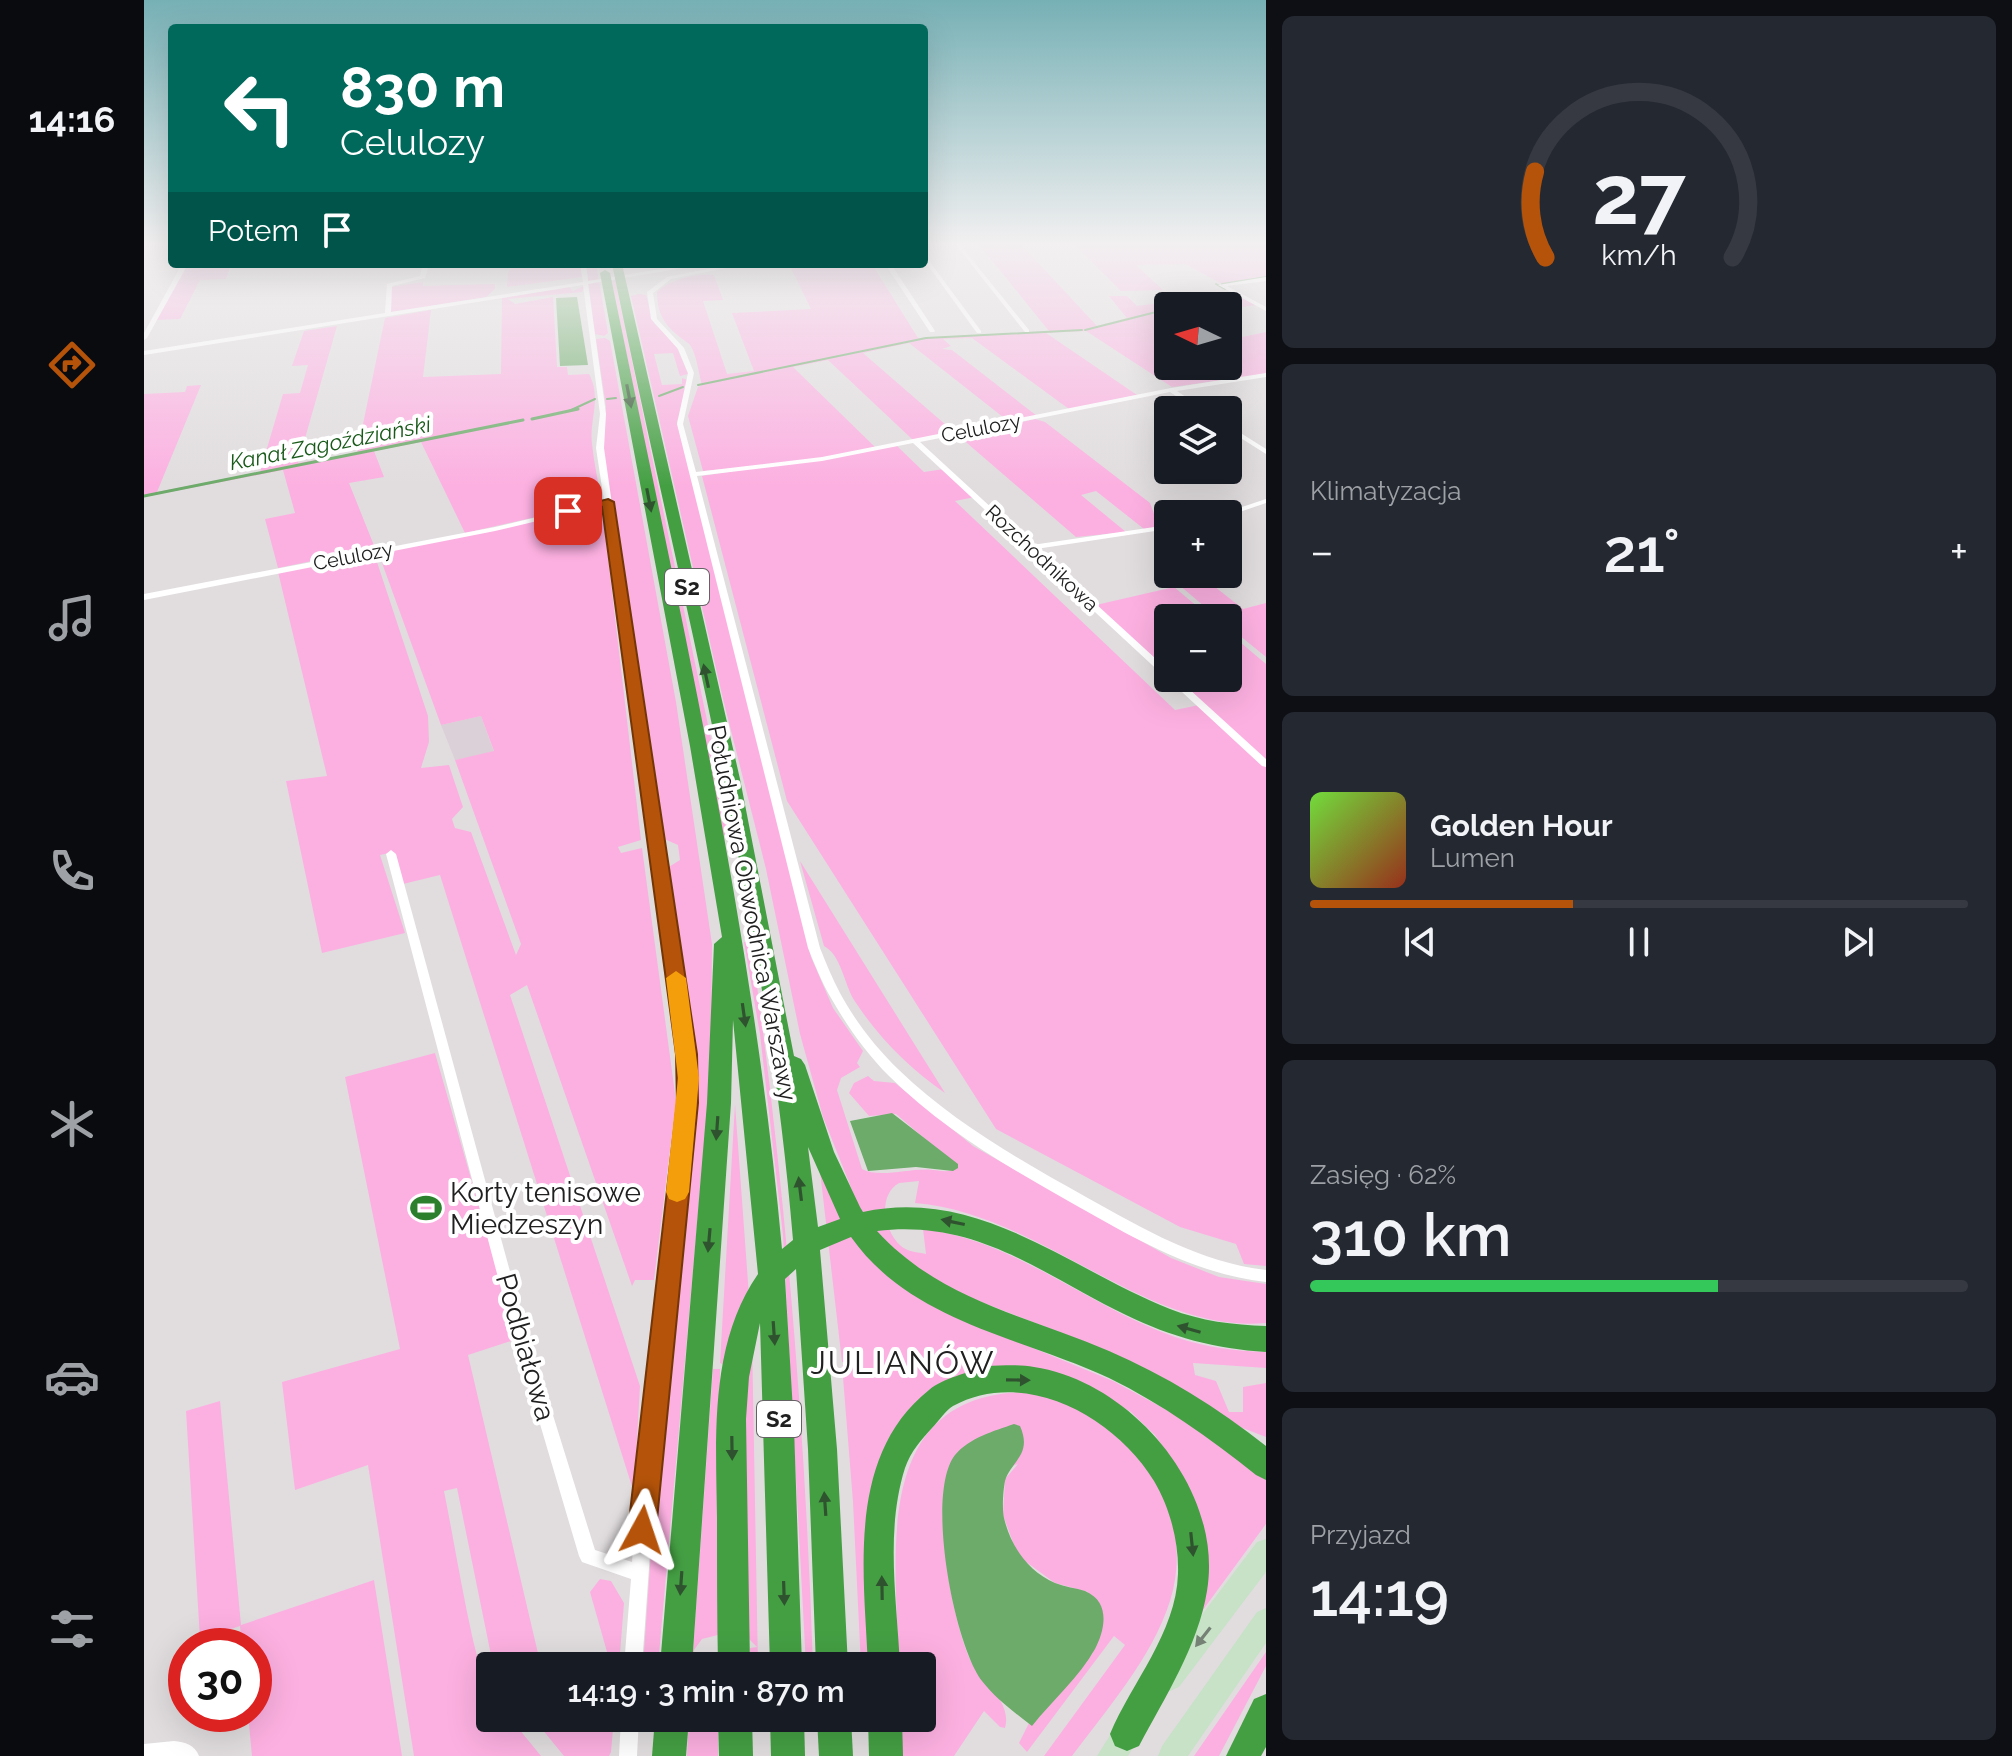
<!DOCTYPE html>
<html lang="pl">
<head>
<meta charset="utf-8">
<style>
  :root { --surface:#171b24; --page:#242831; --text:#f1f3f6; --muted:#9ea1a6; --line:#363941; --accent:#b45309 }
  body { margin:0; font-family:Raleway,sans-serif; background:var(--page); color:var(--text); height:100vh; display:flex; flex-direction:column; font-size:30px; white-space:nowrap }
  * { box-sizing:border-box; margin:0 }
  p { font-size:26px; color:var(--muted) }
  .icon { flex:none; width:44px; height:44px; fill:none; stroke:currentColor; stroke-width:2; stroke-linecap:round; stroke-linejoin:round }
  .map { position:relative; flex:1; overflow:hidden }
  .details { display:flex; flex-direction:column; gap:16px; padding:16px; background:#0d0f14; width:746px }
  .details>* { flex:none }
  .guide { position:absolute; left:24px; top:24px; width:760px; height:244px; border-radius:8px; box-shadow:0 8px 32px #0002; background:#00695c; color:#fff; overflow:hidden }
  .needle { width:52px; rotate:275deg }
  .buttons { position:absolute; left:1010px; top:292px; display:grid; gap:16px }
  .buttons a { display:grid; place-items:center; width:88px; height:88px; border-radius:8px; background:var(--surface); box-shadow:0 8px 32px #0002; font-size:40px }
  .speed { position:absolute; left:24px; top:1628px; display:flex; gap:16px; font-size:40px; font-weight:700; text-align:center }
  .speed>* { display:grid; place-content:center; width:104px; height:104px; border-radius:50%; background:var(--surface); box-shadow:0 8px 32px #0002; line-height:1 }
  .speed .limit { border:12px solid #d22; background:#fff; color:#111 }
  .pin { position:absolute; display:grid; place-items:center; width:68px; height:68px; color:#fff; margin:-34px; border-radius:16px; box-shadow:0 4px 12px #0006 }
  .me { position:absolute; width:88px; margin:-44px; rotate:5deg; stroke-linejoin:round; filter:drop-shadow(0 0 6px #0008) }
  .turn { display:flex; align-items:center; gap:28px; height:168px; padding:0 40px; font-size:36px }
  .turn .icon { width:104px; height:104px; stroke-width:2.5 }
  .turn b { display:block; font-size:56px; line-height:68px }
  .then { display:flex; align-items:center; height:76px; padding:0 40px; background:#0003; gap:16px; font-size:30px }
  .big { font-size:60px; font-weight:600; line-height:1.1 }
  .details .tile { flex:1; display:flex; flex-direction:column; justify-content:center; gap:12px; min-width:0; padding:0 28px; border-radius:12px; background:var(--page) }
  .details .dial { align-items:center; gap:0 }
  .dial svg { height:208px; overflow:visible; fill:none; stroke:var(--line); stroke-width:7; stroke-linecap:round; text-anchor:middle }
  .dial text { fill:var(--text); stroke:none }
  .song { display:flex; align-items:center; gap:24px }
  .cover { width:96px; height:96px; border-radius:12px; background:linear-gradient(135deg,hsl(100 70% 55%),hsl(10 70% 35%)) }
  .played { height:8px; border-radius:4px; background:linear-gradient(90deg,var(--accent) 40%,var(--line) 40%) }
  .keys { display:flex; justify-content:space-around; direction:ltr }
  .heat { display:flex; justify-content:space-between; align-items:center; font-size:44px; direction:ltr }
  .charge { height:12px; border-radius:6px; background:linear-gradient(90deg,#34c759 62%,var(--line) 0) }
  .trip { position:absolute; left:332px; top:1652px; width:460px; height:80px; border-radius:8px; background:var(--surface); box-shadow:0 8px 32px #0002; font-weight:600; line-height:80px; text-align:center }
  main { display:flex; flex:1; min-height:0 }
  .tab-bar { display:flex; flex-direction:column; width:144px; justify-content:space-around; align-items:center; background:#090b0e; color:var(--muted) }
  .tab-bar .icon { width:56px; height:56px }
  .tab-bar .current { color:var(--accent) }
  .tab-bar b { font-size:36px; color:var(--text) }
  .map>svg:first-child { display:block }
</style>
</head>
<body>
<main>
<nav class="tab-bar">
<b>14:16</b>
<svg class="icon current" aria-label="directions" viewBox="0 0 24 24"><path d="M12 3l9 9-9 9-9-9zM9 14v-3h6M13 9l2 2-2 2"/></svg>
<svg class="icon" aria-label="music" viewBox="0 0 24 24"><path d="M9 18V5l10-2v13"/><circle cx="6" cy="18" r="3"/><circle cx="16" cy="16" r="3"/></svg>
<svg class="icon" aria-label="phone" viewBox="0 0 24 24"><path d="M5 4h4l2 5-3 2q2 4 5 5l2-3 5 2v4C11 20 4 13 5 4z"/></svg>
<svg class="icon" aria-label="climate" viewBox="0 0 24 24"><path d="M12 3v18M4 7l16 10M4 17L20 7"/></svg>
<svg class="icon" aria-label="car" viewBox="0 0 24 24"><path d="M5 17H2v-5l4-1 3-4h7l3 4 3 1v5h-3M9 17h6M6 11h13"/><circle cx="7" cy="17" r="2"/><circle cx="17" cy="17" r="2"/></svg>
<svg class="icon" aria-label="filters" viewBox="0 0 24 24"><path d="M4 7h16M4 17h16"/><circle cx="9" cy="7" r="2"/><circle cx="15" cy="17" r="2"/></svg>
</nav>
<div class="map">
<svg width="1122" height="1756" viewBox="0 0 1122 1756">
  <rect width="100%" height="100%" fill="#e1dddf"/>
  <!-- built -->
  <polygon fill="#dbd0d7" points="337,716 350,752 311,760 297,725"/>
  <!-- green -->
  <g fill="#fcb0e1">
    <path d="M832,241H874L953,326L983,318L965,296H983L993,306L1032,301L1043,304L1088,292L1112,305L1084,309V306H1024V366H1084V340L1122,332V374L1028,387L942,331L902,333L993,395L925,409L828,338L799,339L807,346L798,349L808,350L893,416L864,421L765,343L719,353L810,432L769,440L684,360L649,367L732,448L659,461L559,471L544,416L554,387L558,385C555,375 552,349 544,343C525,329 513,319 513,292C529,278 550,274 570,275L579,300L559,301L583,374L610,371L588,313L667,309L645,264H728L774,338L905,331Z"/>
    <polygon points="927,241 1122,241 1122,279 1078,284 1041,264 992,265 1019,290 977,291"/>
    <polygon points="43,264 97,264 87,265 82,279 56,280 36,319 12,320"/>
    <polygon points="370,264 436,264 439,277 363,287 364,272"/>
    <polygon points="442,264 452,264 464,333 460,336 451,334"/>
    <polygon points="471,280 587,835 579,835 468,281"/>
    <polygon points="279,282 279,286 351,284 351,289 342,297 247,312 247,287"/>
    <path d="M442,285L438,292L364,299L371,304L409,297L413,367H423L424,375L445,374C458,398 445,420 448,444C450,463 454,482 458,502L321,533L277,442L230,451L240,477L205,483L231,548L134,568L121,519L151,513L139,470L0,497V394L41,392L43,386L57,385L13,492L116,472L139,394L156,393L164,365L148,366L160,331L193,326L154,463L213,453L241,318L287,310L279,377L357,374L358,298L425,287L429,291Z"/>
    <path d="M495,294L502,295L510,323L532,345L544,374L536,376L529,353L510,354L518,385L538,384V378L544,380L533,422L667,957L689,1008L719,1051L713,1063L716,1067L697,1078L693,1090L718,1169C737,1179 767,1167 789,1170C799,1171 806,1173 814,1167L752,1114L725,1116L705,1093L710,1083L724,1076L730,1081L751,1083L829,1146L1027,1258L1075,1277L1122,1284V1323C1001,1334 899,1214 771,1203L775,1181L755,1183C733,1196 740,1231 757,1246C764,1252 773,1252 782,1254L779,1229C874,1241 944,1307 1031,1337C1061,1347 1091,1351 1122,1352V1368L1049,1363L1051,1375L1072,1381L1085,1412H1099V1387L1122,1383V1437L1096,1427L964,1351L819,1295L782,1277L748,1250L716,1210L679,1117L656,1034L622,869L579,699L487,296Z"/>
    <polygon points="461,338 466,341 532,702 568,944 567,1067 514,1666 499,1666 518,1394 551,1086 523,868 536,860 534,845 518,838 457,436 462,407 452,339"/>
    <polygon points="891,419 901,422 1006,503 1015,527 1000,529 952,491 937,495 982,532 932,537 816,437"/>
    <polygon points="753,446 780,472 800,469 831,497 811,501 1031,710 1055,705 1122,766 1122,1266 1100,1264 1092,1244 1036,1227 852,1129 643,801 558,476"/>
    <polygon points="452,506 458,506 497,840 474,847 477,853 498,848 532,1101 510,1280 491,1280 488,1286 383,985 366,995 496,1386 490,1493 296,875 259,884 250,852 236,855 261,933 178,953 142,781 183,776 134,572 230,553 284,716 285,742 277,768 305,765 319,807 308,819 311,828 327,832 372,955 377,944 311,760 350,751 337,716 297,725 234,552"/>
    <polygon points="1061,579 1099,609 1122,603 1122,657 1084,626 1084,618 1074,618 1034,584"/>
    <polygon points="1030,587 1067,618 1024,618 1024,672 952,605"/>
    <polygon points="1084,632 1122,664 1122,762 1030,678 1084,678"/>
    <path d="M656,861L801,1093C765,1068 734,1037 710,1000C700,983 697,955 680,946Z"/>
    <path d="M600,942H607C641,1183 661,1423 669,1666H662L639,1235L616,1034Z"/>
    <path d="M291,1053L373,1339L324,1355L397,1666H351L348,1660L313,1488L300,1491C310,1541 318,1591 329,1640C335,1667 346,1690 346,1718H366L397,1756H270L224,1465L151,1490L138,1382L256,1349L201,1077Z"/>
    <polygon points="591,1104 608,1337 614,1666 606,1666 606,1648 613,1647 605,1639 590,1370 576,1363"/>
    <polygon points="676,1171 690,1205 816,1318 969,1381 1034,1416 1076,1442 1122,1480 1122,1524 1053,1618 1040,1478 1011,1435 987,1412 950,1390 793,1387 756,1421 726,1666 717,1666 709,1502 698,1365 708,1365 708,1362 698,1362"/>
    <polygon points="569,1369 576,1369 574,1635 558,1639 550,1650 551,1660 574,1660 574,1666 548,1666"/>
    <path d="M881,1392C896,1396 915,1398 928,1405C1000,1444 1052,1517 1026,1601C1008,1658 963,1709 928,1756H900L981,1645L970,1636L883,1752L875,1743L885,1723L888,1725L949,1653L944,1592L911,1583L874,1556L859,1515L861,1479L874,1464L800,1488C795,1536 807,1610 824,1655C834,1681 869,1699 861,1728L856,1727L840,1711L810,1756H758L756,1718H778V1666H755C752,1557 726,1395 881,1392Z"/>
    <polygon points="76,1401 97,1625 230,1580 258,1756 108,1756 104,1714 110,1714 110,1646 98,1646 96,1626 56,1639 42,1411"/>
    <polygon points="456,1579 467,1581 480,1603 475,1666 467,1666 446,1592"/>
    <polygon points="1122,1652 1122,1666 1075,1756 1050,1756"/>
    <polygon points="389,1718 470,1718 467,1752 465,1756 420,1756"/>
    <polygon points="545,1718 574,1718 574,1756 543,1756"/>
  </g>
  <!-- water -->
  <g fill="#6cab69">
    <polygon points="433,297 444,365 416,366 412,298"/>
    <polygon points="748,1113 814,1164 814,1168 809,1171 772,1167 724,1171 706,1121"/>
    <path d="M870,1424L876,1426C889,1455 866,1462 861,1481C859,1491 858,1509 860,1518C867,1547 884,1571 911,1583C921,1587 932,1588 941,1591C967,1602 961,1630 951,1649C936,1676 908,1701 888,1726C870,1712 852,1699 838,1681C810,1644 781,1494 811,1455C825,1438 850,1431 870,1424Z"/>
  </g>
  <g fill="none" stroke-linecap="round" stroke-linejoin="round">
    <!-- stream-far1 -->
    <g stroke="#6cab69" stroke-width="2">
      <polyline points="1072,284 1081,289"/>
      <polyline points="1078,284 1122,277"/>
      <polyline points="1038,306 1088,293"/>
      <polyline points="941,330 1024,309"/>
      <polyline points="554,385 782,338 938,330"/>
      <polyline points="515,396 539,387"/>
      <polyline points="463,399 472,398"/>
      <polyline points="425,411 451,399"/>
    </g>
    <!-- stream -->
    <g stroke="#6cab69" stroke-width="3">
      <polyline points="388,419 434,409"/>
      <polyline points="0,496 379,420"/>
    </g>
    <!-- minor -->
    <g fill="#fff" fill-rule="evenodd">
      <polygon points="809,241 813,241 885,330 885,332 881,332"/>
      <polygon points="780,254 837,331 837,333 833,333 780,260"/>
      <polygon points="38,264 44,264 3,338 0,340 0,333"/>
      <polygon points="279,264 285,264 281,278 248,286 247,312 439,282 436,264 442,264 444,281 548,264 551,266 444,284 462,414 460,448 550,1078 517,1399 498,1666 480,1666 487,1579 438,1562 435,1556 365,1319 242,854 247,850 252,854 379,1319 451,1550 488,1562 501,1399 538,1078 460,505 351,531 0,600 0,594 351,527 460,501 452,448 456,414 439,285 0,355 0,351 241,313 243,284 276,276"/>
      <path d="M590,264H602L527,279L509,293L513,319L540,348L550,373L539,424L552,472L678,457L1027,388L1122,373V377L1033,391L1061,410H1053L1026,392L776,442L888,545L1024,525V529L892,549L1024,670V678H1033L1122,759V767L1118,766L1025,680L1024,678L1021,677L769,443L678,461L553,476L676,948C682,963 688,978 696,993C711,1021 732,1048 755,1070C810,1123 876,1160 942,1197C1000,1229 1055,1262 1122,1270V1282C1050,1274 988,1237 926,1202C862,1166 797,1128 745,1076C722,1053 703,1026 687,998C678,983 671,965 664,948L533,424L544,373L534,349L507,319L503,292L523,277Z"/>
      <polygon points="741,264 747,264 791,331 790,332 786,332"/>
      <polygon points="1122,277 1122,281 1083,286 1122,307 1122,311 1074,285"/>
      <polygon points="1084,425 1122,449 1122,454 1084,430"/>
      <polygon points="1122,499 1122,503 1084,516 1084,514 1077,514"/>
      <polygon points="477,1718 495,1718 493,1756 475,1756"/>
      <path d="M30,1741C41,1742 51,1745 55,1756H0V1744Z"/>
    </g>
    <!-- secondary -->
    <g fill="#c7e2c7" fill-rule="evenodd">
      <polygon points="1122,1539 1122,1572 1035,1687 1026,1691 1017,1687 1013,1678 1017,1669 1113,1542"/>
      <polygon points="1122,1608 1122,1643 1044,1756 1014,1756 1018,1746 1113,1612"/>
      <polygon points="985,1717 995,1721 999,1731 984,1756 953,1756 975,1721"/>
    </g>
    <!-- motorway -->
    <g fill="#449f43" fill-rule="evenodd">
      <path d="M468,264H478L596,779L650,1056L657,1059L661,1065L690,1152L716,1207L719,1212C836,1187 925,1269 1026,1309C1057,1321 1089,1325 1122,1326V1352C1072,1349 1027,1337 982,1315C897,1274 834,1219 733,1231C796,1300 883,1316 965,1351C1021,1375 1074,1408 1122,1446V1480L1112,1475C1066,1438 1018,1404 965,1378C877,1337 767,1322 707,1237L676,1250L693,1449L704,1666H672L664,1449L652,1269L641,1279L650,1427L658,1666H626L616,1323L605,1377L602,1419L606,1666H574C573,1617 573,1568 573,1518C572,1437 565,1345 614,1274L589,1020L587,1103L548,1666H516L563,1103L570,944L578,937L546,746L456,273L461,270L466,273C532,597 608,919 638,1249L649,1240C622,910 534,587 468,264ZM664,1147L696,1219L674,1227Z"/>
      <path d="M842,1366C857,1366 875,1364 890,1367C988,1382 1080,1490 1063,1591C1054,1646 1021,1697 995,1746L983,1751L971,1746L966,1734C988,1682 1032,1633 1034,1574C1035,1542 1026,1508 1010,1481C971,1417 881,1367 809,1406C801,1411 795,1421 788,1428C777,1440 767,1451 761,1468C741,1531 753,1601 756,1666H724C720,1573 702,1456 785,1390C799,1378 824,1373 842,1366Z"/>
      <polygon points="1122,1694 1122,1747 1117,1756 1082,1756 1110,1699"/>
      <polygon points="511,1718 545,1718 542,1756 508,1756"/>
      <polygon points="574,1718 608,1718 609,1756 575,1756"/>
      <polygon points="626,1718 660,1718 661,1756 627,1756"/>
      <polygon points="673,1718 707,1718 709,1756 675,1756"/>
      <polygon points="724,1718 758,1718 759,1756 725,1756"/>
    </g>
  </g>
  <!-- one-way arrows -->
  <defs><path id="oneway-solid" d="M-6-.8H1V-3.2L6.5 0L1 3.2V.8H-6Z" transform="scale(2)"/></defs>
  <g fill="#2f532f">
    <use href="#oneway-solid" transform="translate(485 396) rotate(79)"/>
    <use href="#oneway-solid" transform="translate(505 500) rotate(79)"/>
    <use href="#oneway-solid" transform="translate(562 676) rotate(-102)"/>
    <use href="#oneway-solid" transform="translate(600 1015) rotate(82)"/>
    <use href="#oneway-solid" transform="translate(573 1128) rotate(94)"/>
    <use href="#oneway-solid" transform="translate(656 1189) rotate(-97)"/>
    <use href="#oneway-solid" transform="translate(809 1222) rotate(-168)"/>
    <use href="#oneway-solid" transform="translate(565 1240) rotate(95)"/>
    <use href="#oneway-solid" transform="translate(1045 1329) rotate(-164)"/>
    <use href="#oneway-solid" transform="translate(630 1333) rotate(86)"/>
    <use href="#oneway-solid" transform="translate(874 1380) rotate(1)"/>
    <use href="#oneway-solid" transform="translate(588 1448) rotate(89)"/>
    <use href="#oneway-solid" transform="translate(681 1504) rotate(-94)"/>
    <use href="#oneway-solid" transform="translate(1048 1544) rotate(84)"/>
    <use href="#oneway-solid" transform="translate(537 1583) rotate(94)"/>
    <use href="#oneway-solid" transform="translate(738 1588) rotate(-91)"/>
    <use href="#oneway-solid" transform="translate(640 1593) rotate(88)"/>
  </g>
  <use fill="#748174" href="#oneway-solid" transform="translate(1059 1637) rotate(128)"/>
  <!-- sky -->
  <linearGradient id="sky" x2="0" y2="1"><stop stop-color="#76b0b5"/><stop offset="0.5" stop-color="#f2f0f1"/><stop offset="1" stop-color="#f2f0f1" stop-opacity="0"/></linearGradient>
  <rect width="1122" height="486" fill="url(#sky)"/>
  <!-- route -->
  <polygon fill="#b45309" stroke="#753606" stroke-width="2" points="464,499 470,502 553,1054 554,1103 512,1530 508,1540 498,1544 488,1540 484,1530 533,1103 532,1054 458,507 424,515 417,511"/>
  <!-- slow -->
  <polygon fill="#f59e0b" points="532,971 542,978 555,1078 545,1192 541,1199 533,1202 525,1199 522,1192 534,1078 522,978"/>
  <!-- icons -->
  <defs>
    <symbol id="stadium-bare" viewBox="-9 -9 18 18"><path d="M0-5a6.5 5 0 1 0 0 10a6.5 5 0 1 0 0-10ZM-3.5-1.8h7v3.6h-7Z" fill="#2c802d" stroke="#fff" stroke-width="2.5" paint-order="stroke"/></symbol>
  </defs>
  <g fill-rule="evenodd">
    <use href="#stadium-bare" x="260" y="1186" width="44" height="44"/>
  </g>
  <g text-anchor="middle" stroke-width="8" stroke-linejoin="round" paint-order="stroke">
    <!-- far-street labels -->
    <g font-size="20" fill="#212021" stroke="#fff">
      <text transform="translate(837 428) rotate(-11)" y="7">Celulozy</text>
      <text transform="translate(209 556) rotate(-11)" y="7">Celulozy</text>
      <text transform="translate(898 558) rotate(43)" y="7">Rozchodnikowa</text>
    </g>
    <!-- far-water labels -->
    <g font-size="22" font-style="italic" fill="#195a1a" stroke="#fff">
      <text transform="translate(186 443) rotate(-11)" y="8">Kanał Zagoździański</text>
    </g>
    <!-- shield labels -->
    <g fill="#fff" stroke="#646364" stroke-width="2">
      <rect x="521" y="569" width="44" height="36" rx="6"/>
      <rect x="613" y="1401" width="44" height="36" rx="6"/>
    </g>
    <g font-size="22" font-weight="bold" fill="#212021">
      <text x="543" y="595">S2</text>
      <text x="635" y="1427">S2</text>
    </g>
    <!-- street labels -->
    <g font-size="24" fill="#212021" stroke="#fff">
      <text transform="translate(608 913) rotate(79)" y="8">Południowa Obwodnica Warszawy</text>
    </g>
    <!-- near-poi labels -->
    <g font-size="28" fill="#212021" stroke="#fff" text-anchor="start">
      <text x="306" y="1202">Korty tenisowe<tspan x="306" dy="32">Miedzeszyn</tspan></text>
    </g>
    <!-- near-street labels -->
    <g font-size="28" fill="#212021" stroke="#fff">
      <text transform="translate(382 1347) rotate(74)" y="10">Podbiałowa</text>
    </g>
    <!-- near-neighbourhood labels -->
    <g font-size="32" letter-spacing="2" fill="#212021" stroke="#fff">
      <text x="759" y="1374">JULIANÓW</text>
    </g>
  </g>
</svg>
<div class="buttons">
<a><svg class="needle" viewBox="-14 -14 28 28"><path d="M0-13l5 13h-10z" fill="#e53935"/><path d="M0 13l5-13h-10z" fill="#9ea1a6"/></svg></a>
<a><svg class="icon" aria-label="layers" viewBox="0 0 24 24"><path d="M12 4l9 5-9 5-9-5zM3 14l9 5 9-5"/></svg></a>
<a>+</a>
<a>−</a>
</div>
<div class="speed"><div class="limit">30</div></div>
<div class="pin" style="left:424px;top:511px;background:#d93025"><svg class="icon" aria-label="arrive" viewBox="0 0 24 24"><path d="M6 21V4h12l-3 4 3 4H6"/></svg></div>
<svg class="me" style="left:498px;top:1530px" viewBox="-20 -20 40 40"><path d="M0-17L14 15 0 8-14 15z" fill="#b45309" stroke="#fff" stroke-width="4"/></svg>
<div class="trip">14:19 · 3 min · 870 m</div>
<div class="guide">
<div class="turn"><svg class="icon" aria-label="left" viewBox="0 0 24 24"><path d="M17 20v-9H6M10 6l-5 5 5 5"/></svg><div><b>830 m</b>Celulozy</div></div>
<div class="then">Potem<svg class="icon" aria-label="arrive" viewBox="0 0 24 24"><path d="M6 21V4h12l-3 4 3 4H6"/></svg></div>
</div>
</div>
<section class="details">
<div class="tile dial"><svg viewBox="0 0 100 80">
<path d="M14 69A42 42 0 1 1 86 69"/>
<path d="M14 69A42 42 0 0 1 10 36" stroke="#b45309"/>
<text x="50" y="56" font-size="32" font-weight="700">27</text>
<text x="50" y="72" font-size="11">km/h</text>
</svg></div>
<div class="tile"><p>Klimatyzacja</p>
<div class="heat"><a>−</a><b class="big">21°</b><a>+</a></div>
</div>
<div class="tile">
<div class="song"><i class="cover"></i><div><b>Golden Hour</b><p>Lumen</p></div></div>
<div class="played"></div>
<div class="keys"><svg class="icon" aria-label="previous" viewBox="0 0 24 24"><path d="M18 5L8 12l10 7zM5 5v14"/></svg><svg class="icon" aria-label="pause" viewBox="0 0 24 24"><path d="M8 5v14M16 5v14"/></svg><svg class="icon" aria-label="next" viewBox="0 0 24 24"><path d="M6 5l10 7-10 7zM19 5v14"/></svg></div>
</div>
<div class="tile"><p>Zasięg · 62%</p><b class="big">310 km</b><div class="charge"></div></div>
<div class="tile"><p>Przyjazd</p><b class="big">14:19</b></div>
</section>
</main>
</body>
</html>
